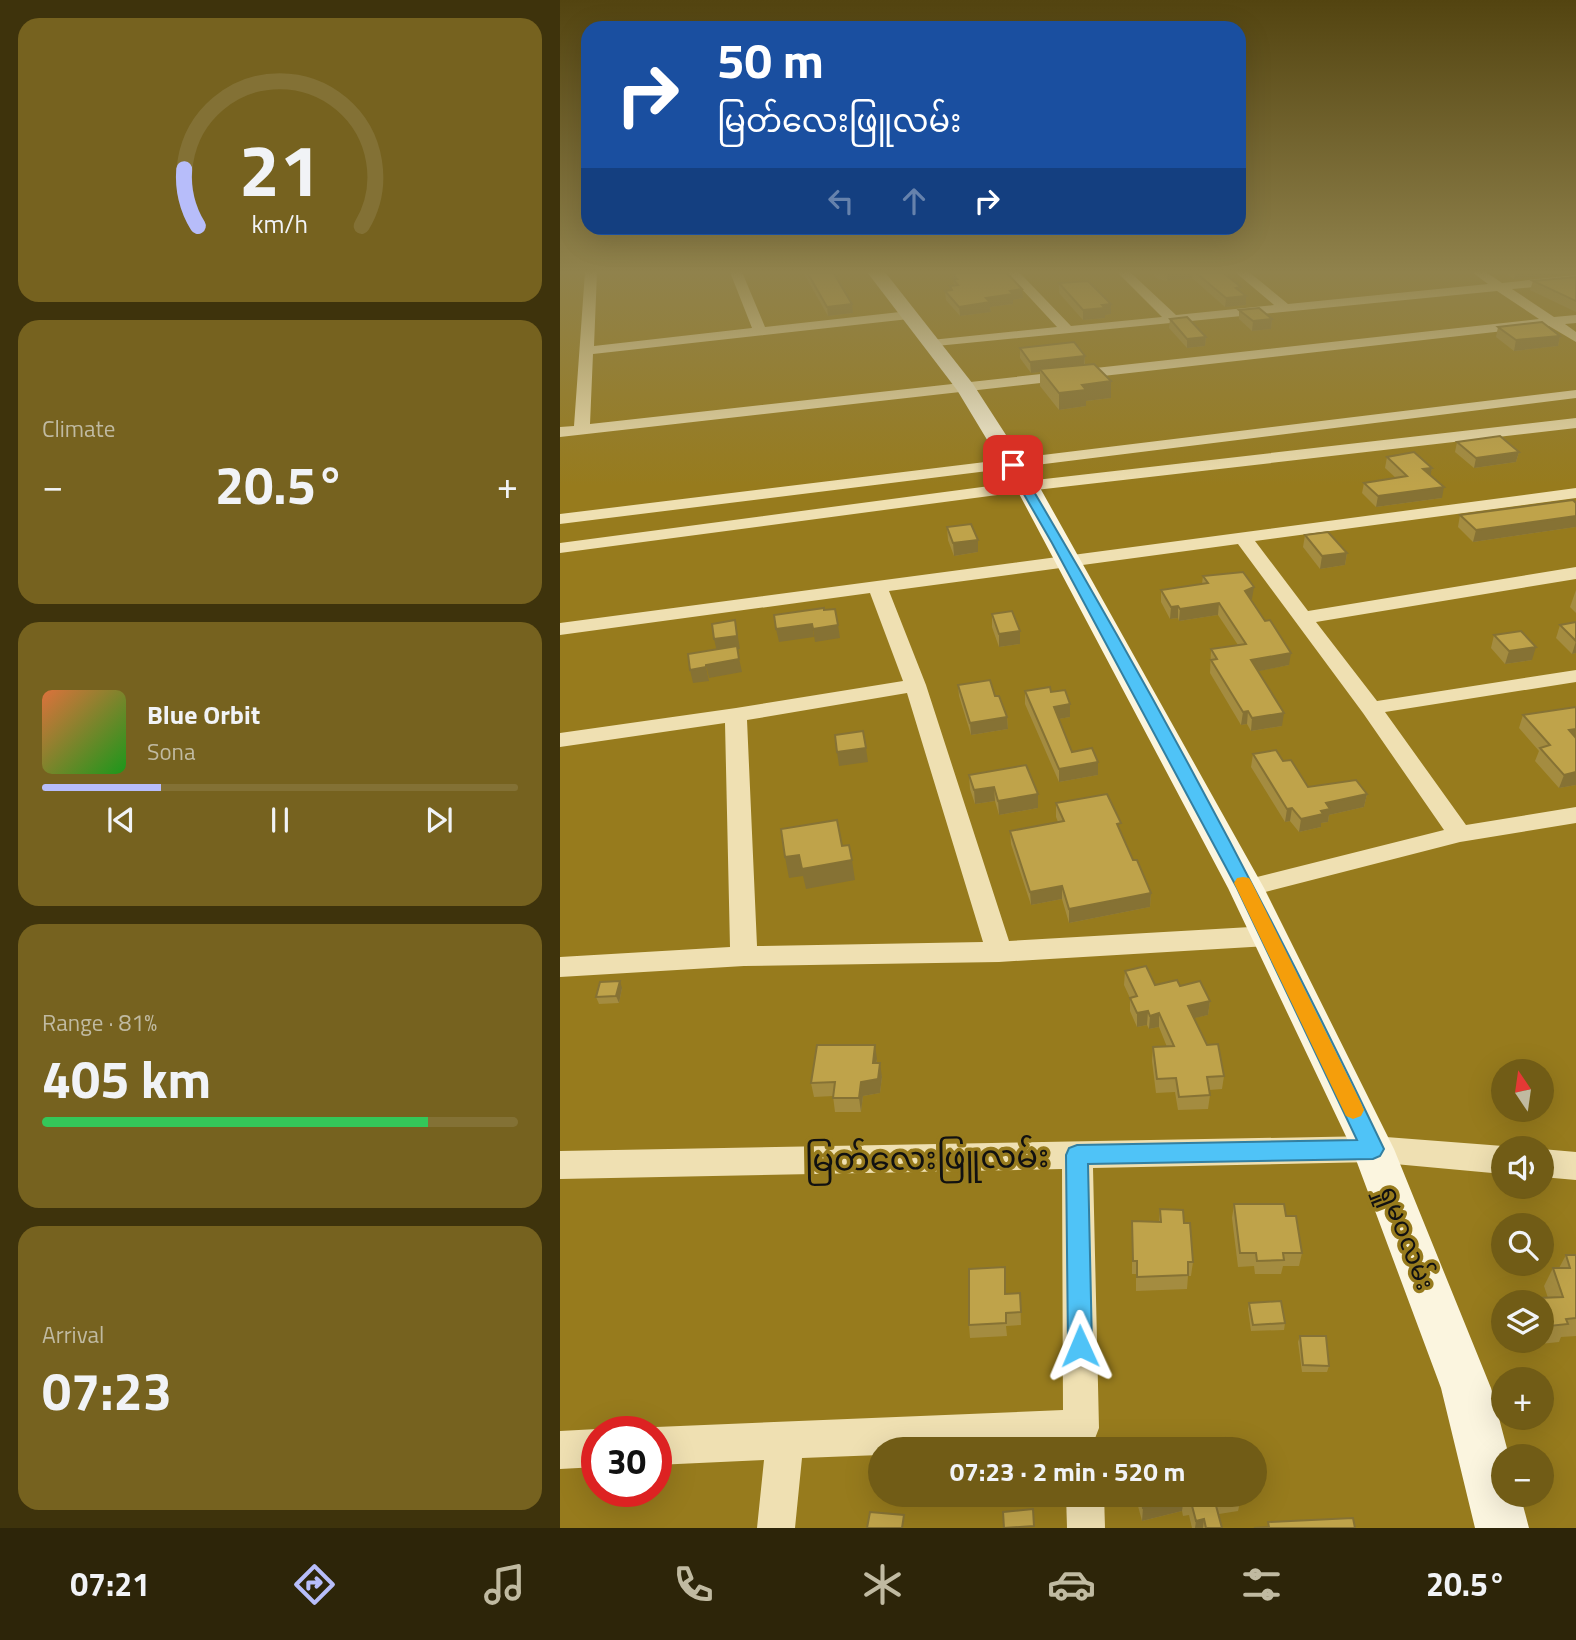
<!DOCTYPE html>
<html lang="en">
<head>
<meta charset="utf-8">
<style>
  :root { --surface:#715c16; --page:#76621f; --text:#f1f3f6; --muted:#c0baa1; --line:#837135; --accent:#b7bdfa }
  body { margin:0; font-family:"Titillium Web","Noto Sans Myanmar",sans-serif; background:var(--page); color:var(--text); height:100vh; display:flex; flex-direction:column; font-size:26px; white-space:nowrap }
  * { box-sizing:border-box; margin:0 }
  p { font-size:23px; color:var(--muted) }
  .icon { flex:none; width:38px; height:38px; fill:none; stroke:currentColor; stroke-width:2; stroke-linecap:round; stroke-linejoin:round }
  .map { position:relative; flex:1; overflow:hidden }
  .side { display:flex; flex-direction:column; gap:18px; padding:18px; background:#3e330c; width:560px }
  .side>* { flex:none }
  .banner { position:absolute; left:21px; top:21px; width:665px; height:214px; border-radius:21px; box-shadow:0 7px 28px #0002; background:#1a4fa0; color:#fff; overflow:hidden }
  .needle { width:46px; rotate:347deg }
  .fabs { position:absolute; left:931px; top:1059px; display:grid; gap:14px }
  .fabs a { display:grid; place-items:center; width:63px; height:63px; border-radius:50%; background:var(--surface); box-shadow:0 7px 28px #0002; font-size:35px }
  .speed { position:absolute; left:21px; top:1416px; display:flex; gap:14px; font-size:35px; font-weight:700; text-align:center }
  .speed>* { display:grid; place-content:center; width:91px; height:91px; border-radius:50%; background:var(--surface); box-shadow:0 7px 28px #0002; line-height:1 }
  .speed .limit { border:10px solid #d22; background:#fff; color:#111 }
  .pin { position:absolute; display:grid; place-items:center; width:60px; height:60px; color:#fff; margin:-30px; border-radius:14px; box-shadow:0 4px 10px #0006 }
  .me { position:absolute; width:77px; margin:-38px; rotate:359deg; stroke-linejoin:round; filter:drop-shadow(0 0 5px #0008) }
  .turn { display:flex; align-items:center; gap:24px; height:147px; padding:0 21px; font-size:32px }
  .turn .icon { width:91px; height:91px; stroke-width:2.5 }
  .turn b { display:block; font-size:49px; line-height:60px }
  .lanes { display:flex; align-items:center; height:66px; padding:0 21px; background:#0003; justify-content:center; gap:35px; direction:ltr }
  .lanes .off { opacity:.35 }
  .big { font-size:52px; font-weight:700; line-height:1.1 }
  .side .card { flex:1; display:flex; flex-direction:column; justify-content:center; gap:10px; min-width:0; padding:0 24px; border-radius:21px; background:var(--page) }
  .side .dial { align-items:center; gap:0 }
  .dial svg { height:182px; overflow:visible; fill:none; stroke:var(--line); stroke-width:7; stroke-linecap:round; text-anchor:middle }
  .dial text { fill:var(--text); stroke:none }
  .song { display:flex; align-items:center; gap:21px }
  .cover { width:84px; height:84px; border-radius:10px; background:linear-gradient(135deg,hsl(20 70% 55%),hsl(120 70% 35%)) }
  .played { height:7px; border-radius:4px; background:linear-gradient(90deg,var(--accent) 25%,var(--line) 25%) }
  .keys { display:flex; justify-content:space-around; direction:ltr }
  .heat { display:flex; justify-content:space-between; align-items:center; font-size:38px; direction:ltr }
  .charge { height:10px; border-radius:5px; background:linear-gradient(90deg,#34c759 81%,var(--line) 0) }
  .trip { position:absolute; left:308px; top:1437px; width:399px; height:70px; border-radius:35px; background:var(--surface); box-shadow:0 7px 28px #0002; font-weight:700; line-height:70px; text-align:center }
  .tabs { display:flex; height:112px; justify-content:space-around; align-items:center; background:#2d2509; color:var(--muted) }
  .tabs .icon { width:49px; height:49px }
  .tabs .active { color:var(--accent) }
  .tabs b { font-size:32px; color:var(--text) }
  main { display:flex; flex:1; min-height:0 }
  .map>svg:first-child { display:block }
</style>
</head>
<body>
<main>
<section class="side">
<div class="card dial"><svg viewBox="0 0 100 80">
<path d="M14 69A42 42 0 1 1 86 69"/>
<path d="M14 69A42 42 0 0 1 8 44" stroke="#b7bdfa"/>
<text x="50" y="56" font-size="32" font-weight="700">21</text>
<text x="50" y="72" font-size="11">km/h</text>
</svg></div>
<div class="card"><p>Climate</p>
<div class="heat"><a>−</a><b class="big">20.5°</b><a>+</a></div>
</div>
<div class="card">
<div class="song"><i class="cover"></i><div><b>Blue Orbit</b><p>Sona</p></div></div>
<div class="played"></div>
<div class="keys"><svg class="icon" aria-label="previous" viewBox="0 0 24 24"><path d="M18 5L8 12l10 7zM5 5v14"/></svg><svg class="icon" aria-label="pause" viewBox="0 0 24 24"><path d="M8 5v14M16 5v14"/></svg><svg class="icon" aria-label="next" viewBox="0 0 24 24"><path d="M6 5l10 7-10 7zM19 5v14"/></svg></div>
</div>
<div class="card"><p>Range · 81%</p><b class="big">405 km</b><div class="charge"></div></div>
<div class="card"><p>Arrival</p><b class="big">07:23</b></div>
</section>
<div class="map">
<svg width="1016" height="1528" viewBox="0 0 1016 1528">
  <rect width="100%" height="100%" fill="#977b1d"/>
  <g fill="none" stroke-linecap="round" stroke-linejoin="round">
    <!-- street -->
    <g fill="#efe0b2" fill-rule="evenodd">
      <polygon points="25,272 37,272 34,346 192,328 170,272 182,272 205,327 349,311 356,315 349,319 33,354 30,424 979,319 937,291 366,347 366,341 371,340 497,327 446,272 459,272 511,326 602,317 557,272 570,272 616,315 714,305 675,272 689,272 728,304 928,284 912,272 926,272 942,283 1016,275 1016,283 952,289 994,317 1016,315 1016,323 1005,324 1016,332 1016,342 989,326 0,437 0,427 14,426"/>
      <polygon points="1016,390 1016,398 0,524 0,514"/>
      <polygon points="1016,418 1016,428 467,491 0,553 0,543 467,481"/>
      <path d="M1016,488V498L695,541L748,611L1016,567V579L756,622L817,701L1016,670V682L825,712L906,825L1016,807V823L900,842L686,897L677,894L673,888L677,882L884,830L803,713L678,544L329,591L366,685L449,941L708,926L717,929L721,936L717,943L708,946L439,962L184,966L0,977V957L170,947L165,723L0,747V733L176,708L343,681L310,593L0,635V623ZM347,693L423,942L197,946L187,720Z"/>
      <polygon points="813,1136 943,1146 948,1148 943,1148 943,1174 813,1162 533,1168 539,1428 534,1441 521,1446 460,1449 320,1449 320,1455 242,1458 235,1528 197,1528 204,1460 96,1465 96,1432 86,1432 96,1427 503,1410 502,1169 0,1179 0,1151"/>
      <polygon points="982,1149 1016,1152 1016,1180 982,1177"/>
      <polygon points="37,1429 42,1432 37,1432 37,1467 0,1469 0,1431"/>
      <polygon points="506,1494 544,1494 545,1528 507,1528"/>
    </g>
    <!-- secondary -->
    <polygon fill="#fbf5df" fill-rule="evenodd" points="307,272 325,272 413,384 479,486 704,888 834,1149 931,1388 949,1456 943,1456 943,1494 960,1494 969,1528 915,1528 881,1388 792,1149 668,888 455,486 397,390"/>
  </g>
  <!-- wall -->
  <g fill="#a48c40">
    <polygon points="243,272 273,272 293,313 268,316"/>
    <polygon points="590,272 662,272 680,291 686,305 665,307 632,278 607,281 598,279"/>
    <polygon points="943,272 1016,272 954,279"/>
    <polygon points="393,274 463,298 453,300 453,304 430,307 431,312 400,316 386,300 385,291 390,290 390,286 394,285"/>
    <polygon points="1016,277 1016,312 970,290 973,281"/>
    <polygon points="499,283 551,314 545,315 545,318 523,320 499,293"/>
    <polygon points="679,310 712,319 711,329 692,331 679,319"/>
    <polygon points="610,319 646,337 645,346 627,348 609,328"/>
    <polygon points="938,327 1000,336 998,346 954,351 936,337"/>
    <polygon points="460,348 525,356 525,365 551,398 526,401 526,406 499,410 480,386 480,372 471,373 460,358"/>
    <polygon points="897,442 959,452 956,462 914,468 895,452"/>
    <polygon points="827,457 872,468 870,475 882,498 816,507 802,493 804,483 836,478 825,468"/>
    <polygon points="1016,503 1016,527 913,542 898,527 900,515"/>
    <polygon points="387,527 418,540 418,552 394,556 388,540"/>
    <polygon points="745,535 787,553 785,565 760,569 743,547"/>
    <polygon points="643,576 692,599 691,599 729,665 698,671 722,726 691,731 687,724 681,725 650,673 651,649 678,645 658,615 619,621 618,618 610,619 601,602 601,590 642,584"/>
    <polygon points="1016,590 1016,613 1010,607"/>
    <polygon points="432,614 460,631 460,644 439,647 432,627"/>
    <polygon points="1016,622 1016,653 1012,654 996,638 1000,625"/>
    <polygon points="934,635 972,660 945,664 931,648"/>
    <polygon points="398,685 435,696 447,717 448,729 411,735 399,696"/>
    <polygon points="465,691 491,692 510,717 499,719 512,752 538,775 499,782 465,704"/>
    <polygon points="1016,707 1016,785 999,788 975,761 979,751 959,728 963,715"/>
    <polygon points="693,754 723,761 748,787 807,794 804,807 769,815 768,822 761,823 761,827 739,832 730,821 725,822 691,767"/>
    <polygon points="409,775 478,808 439,815 435,801 415,804 410,789"/>
    <polygon points="496,803 561,832 573,860 591,893 590,907 509,923 502,899 471,905 451,844 450,831 498,822 496,817"/>
    <polygon points="565,971 595,985 620,986 650,1001 648,1015 634,1018 664,1076 662,1089 649,1090 650,1095 648,1109 618,1110 615,1092 596,1093 592,1061 593,1047 607,1047 599,1027 589,1029 587,1025 577,1027 570,1011 570,998 564,985"/>
    <polygon points="62,988 59,1003 39,1004 36,997"/>
    <polygon points="317,1059 317,1063 322,1077 320,1093 303,1096 301,1112 275,1112 273,1096 254,1097 251,1083"/>
    <polygon points="674,1204 726,1216 742,1253 739,1266 723,1266 721,1274 695,1274 694,1266 678,1267 672,1218"/>
    <polygon points="600,1209 624,1223 633,1262 631,1276 628,1276 627,1289 576,1291 576,1274 572,1274 572,1221 599,1222"/>
    <polygon points="1006,1255 1016,1255 1016,1336 1001,1337 999,1342 980,1344 978,1340 982,1340 982,1302 976,1302 978,1298 988,1298 984,1286 993,1268 999,1268"/>
    <polygon points="460,1293 461,1325 446,1326 447,1336 410,1338 409,1325 446,1294"/>
    <polygon points="689,1303 725,1323 724,1330 691,1331 688,1309"/>
    <polygon points="740,1336 769,1366 767,1372 742,1372 738,1342"/>
    <polygon points="579,1494 680,1494 681,1498 678,1511 659,1514 662,1528 632,1528 629,1515 623,1516 622,1511 582,1521 578,1506"/>
  </g>
  <!-- shaded-wall -->
  <g fill="#867234">
    <polygon points="608,272 632,272 632,278 607,281"/>
    <polygon points="955,272 1016,272 1016,273 954,279"/>
    <polygon points="462,289 463,298 453,300 453,304 430,307 431,312 400,316 399,307 450,291"/>
    <polygon points="686,296 686,305 665,307 666,298"/>
    <polygon points="292,304 293,313 268,316 267,307"/>
    <polygon points="551,304 551,314 545,315 545,318 523,320 523,310"/>
    <polygon points="712,319 711,329 692,331 693,321"/>
    <polygon points="1000,336 998,346 954,351 956,340"/>
    <polygon points="646,337 645,346 627,348 627,339"/>
    <polygon points="525,356 524,367 480,369 480,372 471,373 470,362"/>
    <polygon points="551,381 551,398 526,401 526,406 499,410 499,393 522,385"/>
    <polygon points="959,452 956,462 914,468 916,458"/>
    <polygon points="872,468 870,478 863,469"/>
    <polygon points="884,487 882,498 816,507 818,496"/>
    <polygon points="1016,516 1016,527 913,542 916,530"/>
    <polygon points="418,540 418,552 394,556 393,543"/>
    <polygon points="787,553 785,565 760,569 762,556"/>
    <polygon points="694,587 692,599 684,603 685,591"/>
    <polygon points="659,603 658,615 619,621 620,609"/>
    <polygon points="618,606 618,618 610,619 611,607"/>
    <polygon points="175,620 180,649 177,649 182,672 149,678 146,665 157,652 154,639"/>
    <polygon points="252,624 254,637 219,642 216,629"/>
    <polygon points="278,625 280,638 255,642 253,629"/>
    <polygon points="460,631 460,644 439,647 439,634"/>
    <polygon points="1016,641 1016,653 1012,654"/>
    <polygon points="976,647 972,660 945,664 949,651"/>
    <polygon points="731,653 729,665 690,673 691,660"/>
    <polygon points="146,667 149,681 133,683 130,670"/>
    <polygon points="510,704 510,717 494,720 494,707"/>
    <polygon points="688,711 687,724 681,725 683,712"/>
    <polygon points="724,713 722,726 691,731 692,718"/>
    <polygon points="447,717 448,729 411,735 410,723"/>
    <polygon points="1016,729 1016,742 1009,730"/>
    <polygon points="306,748 308,762 279,766 277,752"/>
    <polygon points="538,762 538,775 499,782 499,769"/>
    <polygon points="1016,772 1016,785 999,788 1004,775"/>
    <polygon points="434,787 435,801 415,804 414,790"/>
    <polygon points="478,794 478,808 439,815 438,801"/>
    <polygon points="807,794 804,807 769,815 768,822 761,823 761,827 739,832 741,819 766,803"/>
    <polygon points="732,808 730,821 725,822 727,809"/>
    <polygon points="239,855 292,860 295,880 246,889 243,876 229,878 225,857"/>
    <polygon points="502,886 502,899 471,905 470,892"/>
    <polygon points="591,893 590,907 509,923 509,909"/>
    <polygon points="60,981 62,988 59,1003 56,996"/>
    <polygon points="650,1001 648,1015 627,1020 628,1006"/>
    <polygon points="588,1011 587,1025 577,1027 577,1013"/>
    <polygon points="599,1013 599,1027 589,1029 590,1016"/>
    <polygon points="315,1045 317,1059 315,1077 313,1063"/>
    <polygon points="320,1063 322,1077 320,1093 303,1096 301,1112 299,1098 301,1082"/>
    <polygon points="624,1497 622,1511 582,1521 583,1508"/>
    <polygon points="644,1519 643,1528 635,1528 636,1521"/>
  </g>
  <!-- building -->
  <g fill="#bfa34a" stroke="#867234" stroke-width="2">
    <polygon points="247,272 273,272 292,304 267,307"/>
    <polygon points="407,272 446,272 462,289 450,291 453,294 426,298 430,302 399,307 385,291 392,290 390,286 398,285 393,279 397,279 393,274"/>
    <polygon points="635,272 662,272 681,287 676,288 686,296 666,298"/>
    <polygon points="1016,277 1016,301 973,281"/>
    <polygon points="528,281 551,304 542,305 545,308 523,310 499,283"/>
    <polygon points="699,308 712,319 693,321 679,310"/>
    <polygon points="627,317 646,337 627,339 610,319"/>
    <polygon points="982,322 1000,336 956,340 938,327"/>
    <polygon points="514,342 525,356 470,362 460,348"/>
    <polygon points="534,364 551,381 522,385 526,390 499,393 480,369"/>
    <polygon points="940,436 959,452 916,458 897,442"/>
    <polygon points="854,452 872,468 863,469 884,487 818,496 804,483 847,476 827,457"/>
    <polygon points="1013,500 1016,503 1016,516 916,530 900,515"/>
    <polygon points="411,524 418,540 393,543 387,527"/>
    <polygon points="768,532 787,553 762,556 745,535"/>
    <polygon points="683,572 694,587 685,591 705,621 710,620 731,653 691,660 724,713 692,718 688,711 683,712 651,660 657,659 651,649 686,644 659,603 620,609 618,606 611,607 601,590 648,583 643,576"/>
    <polygon points="264,608 264,610 275,609 278,625 253,629 252,624 216,629 214,615"/>
    <polygon points="452,611 460,631 439,634 432,614"/>
    <polygon points="175,620 177,636 154,639 152,624"/>
    <polygon points="1016,622 1016,641 1000,625"/>
    <polygon points="961,631 976,647 949,651 934,635"/>
    <polygon points="177,646 179,659 146,665 146,667 130,670 128,654"/>
    <polygon points="430,680 435,696 439,696 447,717 410,723 398,685"/>
    <polygon points="490,687 491,692 505,690 510,704 494,707 512,752 532,748 538,762 499,769 465,691"/>
    <polygon points="1016,707 1016,729 1009,730 1016,738 1016,772 1004,775 980,748 990,745 963,715"/>
    <polygon points="303,731 306,748 277,752 275,735"/>
    <polygon points="716,750 723,761 731,760 748,787 796,780 807,794 766,803 770,809 761,811 763,814 741,819 732,808 727,809 693,754"/>
    <polygon points="466,765 478,794 438,801 434,787 414,790 409,775"/>
    <polygon points="547,794 561,823 557,824 573,860 577,860 591,893 509,909 502,886 470,892 450,831 504,821 496,803"/>
    <polygon points="277,820 282,846 289,845 292,860 242,869 239,855 225,857 221,829"/>
    <polygon points="586,966 595,985 617,980 620,986 640,981 650,1001 628,1006 647,1045 658,1044 664,1076 647,1077 650,1095 619,1097 616,1078 597,1079 593,1047 614,1046 599,1013 590,1016 588,1011 577,1013 570,998 577,996 565,971"/>
    <polygon points="60,981 56,996 36,997 40,982"/>
    <polygon points="257,1045 315,1045 313,1063 320,1063 318,1079 301,1082 299,1098 273,1098 275,1082 251,1083"/>
    <polygon points="674,1204 724,1204 726,1216 736,1216 742,1253 723,1253 724,1260 697,1261 696,1253 680,1253"/>
    <polygon points="600,1209 623,1210 624,1223 630,1223 633,1262 628,1262 628,1275 577,1277 577,1261 573,1261 572,1221 601,1222"/>
    <polygon points="1006,1255 1016,1255 1016,1318 1006,1319 1008,1324 989,1326 982,1308 982,1302 979,1302 978,1298 1003,1297 993,1268 1010,1268"/>
    <polygon points="445,1267 445,1294 460,1293 461,1312 446,1313 446,1323 409,1325 409,1269"/>
    <polygon points="721,1301 725,1323 693,1325 689,1303"/>
    <polygon points="740,1336 766,1336 769,1366 743,1365"/>
    <polygon points="665,1438 668,1449 614,1449"/>
    <polygon points="580,1494 680,1494 681,1498 655,1502 662,1528 646,1528 644,1519 636,1521 631,1502 625,1502 624,1497 583,1508"/>
    <polygon points="473,1509 474,1526 444,1528 443,1512"/>
    <polygon points="310,1512 344,1515 342,1528 307,1528"/>
    <polygon points="793,1518 795,1528 694,1528 709,1527 708,1522"/>
  </g>
  <!-- sky -->
  <linearGradient id="sky" x2="0" y2="1"><stop stop-color="#534410"/><stop offset="0.56" stop-color="#90824c"/><stop offset="1" stop-color="#90824c" stop-opacity="0"/></linearGradient>
  <rect width="1016" height="486" fill="url(#sky)"/>
  <!-- route -->
  <path fill="#4fc3f7" stroke="#337fa1" stroke-width="2" d="M453,462L458,465C591,687 713,916 824,1149L820,1156L813,1159L528,1164L532,1346L529,1355L520,1358L511,1355L508,1346L506,1155L509,1148L517,1145L797,1140L677,888L492,543L447,465Z"/>
  <!-- slow -->
  <polygon fill="#f59e0b" points="683,877 689,878 692,883 801,1103 804,1110 801,1116 793,1119 786,1116 674,883 677,878"/>
  <g text-anchor="middle" stroke-width="7" stroke-linejoin="round" paint-order="stroke">
    <!-- street labels -->
    <g font-size="26" fill="#111" stroke="#977b1d">
      <text transform="translate(847 1237) rotate(69)" y="9">ရှုမဝလမ်း</text>
    </g>
    <!-- near-street labels -->
    <g font-size="32" fill="#111" stroke="#977b1d">
      <text transform="translate(367 1158) rotate(-1)" y="11">မြတ်လေးဖြူလမ်း</text>
    </g>
  </g>
</svg>
<div class="fabs">
<a><svg class="needle" viewBox="-14 -14 28 28"><path d="M0-13l5 13h-10z" fill="#e53935"/><path d="M0 13l5-13h-10z" fill="#c0baa1"/></svg></a>
<a><svg class="icon" aria-label="sound" viewBox="0 0 24 24"><path d="M4 9h4l5-4v14l-5-4H4zM17 9q2 3 0 6"/></svg></a>
<a><svg class="icon" aria-label="search" viewBox="0 0 24 24"><circle cx="10" cy="10" r="6"/><path d="M15 15l6 6"/></svg></a>
<a><svg class="icon" aria-label="layers" viewBox="0 0 24 24"><path d="M12 4l9 5-9 5-9-5zM3 14l9 5 9-5"/></svg></a>
<a>+</a>
<a>−</a>
</div>
<div class="speed"><div class="limit">30</div></div>
<div class="pin" style="left:453px;top:465px;background:#d93025"><svg class="icon" aria-label="arrive" viewBox="0 0 24 24"><path d="M6 21V4h12l-3 4 3 4H6"/></svg></div>
<svg class="me" style="left:520px;top:1346px" viewBox="-20 -20 40 40"><path d="M0-17L14 15 0 8-14 15z" fill="#4fc3f7" stroke="#fff" stroke-width="4"/></svg>
<div class="trip">07:23 · 2 min · 520 m</div>
<div class="banner">
<div class="turn"><svg class="icon" aria-label="right" viewBox="0 0 24 24"><path d="M7 20v-9h11M14 6l5 5-5 5"/></svg><div><b>50 m</b>မြတ်လေးဖြူလမ်း</div></div>
<div class="lanes"><svg class="icon off" aria-label="left" viewBox="0 0 24 24"><path d="M17 20v-9H6M10 6l-5 5 5 5"/></svg><svg class="icon off" aria-label="ahead" viewBox="0 0 24 24"><path d="M12 20V5M6 11l6-6 6 6"/></svg><svg class="icon" aria-label="right" viewBox="0 0 24 24"><path d="M7 20v-9h11M14 6l5 5-5 5"/></svg></div>
</div>
</div>
</main>
<nav class="tabs">
<b>07:21</b>
<svg class="icon active" aria-label="directions" viewBox="0 0 24 24"><path d="M12 3l9 9-9 9-9-9zM9 14v-3h6M13 9l2 2-2 2"/></svg>
<svg class="icon" aria-label="music" viewBox="0 0 24 24"><path d="M9 18V5l10-2v13"/><circle cx="6" cy="18" r="3"/><circle cx="16" cy="16" r="3"/></svg>
<svg class="icon" aria-label="phone" viewBox="0 0 24 24"><path d="M5 4h4l2 5-3 2q2 4 5 5l2-3 5 2v4C11 20 4 13 5 4z"/></svg>
<svg class="icon" aria-label="climate" viewBox="0 0 24 24"><path d="M12 3v18M4 7l16 10M4 17L20 7"/></svg>
<svg class="icon" aria-label="car" viewBox="0 0 24 24"><path d="M5 17H2v-5l4-1 3-4h7l3 4 3 1v5h-3M9 17h6M6 11h13"/><circle cx="7" cy="17" r="2"/><circle cx="17" cy="17" r="2"/></svg>
<svg class="icon" aria-label="filters" viewBox="0 0 24 24"><path d="M4 7h16M4 17h16"/><circle cx="9" cy="7" r="2"/><circle cx="15" cy="17" r="2"/></svg>
<b>20.5°</b>
</nav>
</body>
</html>
